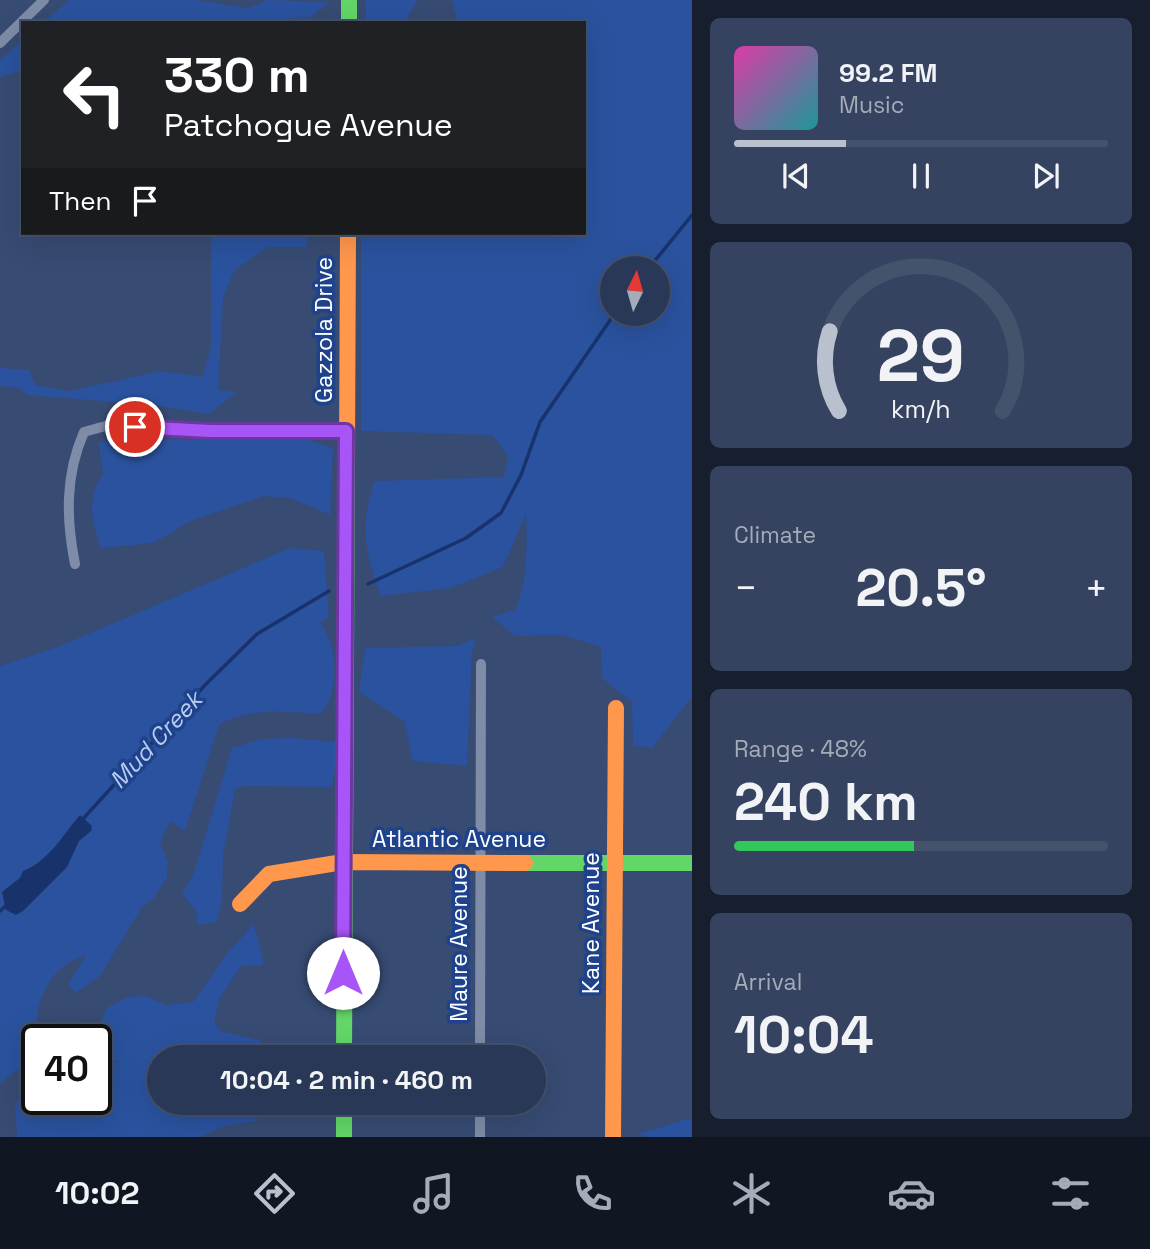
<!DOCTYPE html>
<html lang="en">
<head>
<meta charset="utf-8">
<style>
  :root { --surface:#293856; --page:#354360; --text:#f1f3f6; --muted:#a5acb9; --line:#45526c; --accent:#b9c0ce }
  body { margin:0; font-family:"Space Grotesk",sans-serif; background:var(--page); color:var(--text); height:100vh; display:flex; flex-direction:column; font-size:26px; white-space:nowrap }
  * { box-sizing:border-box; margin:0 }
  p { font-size:23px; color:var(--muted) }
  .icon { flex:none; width:38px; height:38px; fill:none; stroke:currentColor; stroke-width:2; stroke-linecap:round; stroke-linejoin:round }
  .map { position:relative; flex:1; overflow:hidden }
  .panel { display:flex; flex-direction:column; gap:18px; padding:18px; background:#171f2f; width:458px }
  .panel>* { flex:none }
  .guide { position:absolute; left:21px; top:21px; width:565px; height:214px; border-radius:0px; box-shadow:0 7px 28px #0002,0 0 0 2px var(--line); background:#202124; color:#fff; overflow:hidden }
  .needle { width:46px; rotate:5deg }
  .controls { position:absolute; left:600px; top:256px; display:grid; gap:14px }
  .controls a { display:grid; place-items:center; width:70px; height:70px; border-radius:50%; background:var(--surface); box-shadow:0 7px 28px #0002,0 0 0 2px var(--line); font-size:35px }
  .speed { position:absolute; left:21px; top:1024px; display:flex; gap:14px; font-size:35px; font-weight:700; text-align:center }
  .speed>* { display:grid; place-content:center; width:91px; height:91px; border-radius:50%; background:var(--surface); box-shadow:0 7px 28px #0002,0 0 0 2px var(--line); line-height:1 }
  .speed .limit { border:4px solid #111; border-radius:10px; background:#fff; color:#111 }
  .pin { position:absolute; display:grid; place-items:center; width:60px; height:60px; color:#fff; margin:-30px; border:4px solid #fff; border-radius:50%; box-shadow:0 2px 7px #0007 }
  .me { position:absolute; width:77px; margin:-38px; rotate:0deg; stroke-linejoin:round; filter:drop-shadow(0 0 5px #0008) }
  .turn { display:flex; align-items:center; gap:24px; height:147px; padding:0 28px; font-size:32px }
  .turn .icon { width:91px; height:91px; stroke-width:2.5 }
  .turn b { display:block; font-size:49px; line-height:60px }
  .then { display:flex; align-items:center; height:66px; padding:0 28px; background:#0003; gap:14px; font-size:26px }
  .big { font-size:52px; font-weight:700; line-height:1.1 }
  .panel .widget { flex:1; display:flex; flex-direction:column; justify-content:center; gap:10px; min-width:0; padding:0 24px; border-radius:10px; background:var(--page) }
  .panel .dial { align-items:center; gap:0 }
  .dial svg { height:182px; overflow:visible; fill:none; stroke:var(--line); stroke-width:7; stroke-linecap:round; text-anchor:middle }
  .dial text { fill:var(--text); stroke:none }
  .song { display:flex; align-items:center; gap:21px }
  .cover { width:84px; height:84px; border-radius:10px; background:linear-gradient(135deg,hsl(320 70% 55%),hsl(180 70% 35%)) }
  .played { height:7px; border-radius:4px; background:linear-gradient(90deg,var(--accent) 30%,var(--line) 30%) }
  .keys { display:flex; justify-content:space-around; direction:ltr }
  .heat { display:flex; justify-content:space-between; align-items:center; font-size:38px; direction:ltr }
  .charge { height:10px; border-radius:5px; background:linear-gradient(90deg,#34c759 48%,var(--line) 0) }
  .trip { position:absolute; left:147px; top:1045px; width:399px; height:70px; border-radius:35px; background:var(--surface); box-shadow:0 7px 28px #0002,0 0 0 2px var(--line); font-weight:700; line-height:70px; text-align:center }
  .tab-bar { display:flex; height:112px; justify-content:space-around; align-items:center; background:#101622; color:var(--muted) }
  .tab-bar .icon { width:49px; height:49px }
  .tab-bar .current { color:var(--accent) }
  .tab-bar b { font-size:32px; color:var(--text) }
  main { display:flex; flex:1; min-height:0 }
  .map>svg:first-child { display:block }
</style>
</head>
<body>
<main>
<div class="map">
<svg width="692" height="1137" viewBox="0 0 692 1137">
  <rect width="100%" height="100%" fill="#374b73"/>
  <!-- green -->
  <g fill="#2a529e" fill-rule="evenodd">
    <polygon points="69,0 195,0 248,8 268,0 329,2 311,17 280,19 279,23 43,23"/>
    <polygon points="366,0 418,0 404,23 366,23"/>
    <path d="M452,0H691V698L652,748L633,746L632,702L602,678L601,647L563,635L515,636L492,617L515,610C528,581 527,546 526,514L503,567L451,588L381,596C365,555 359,523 375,481L504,477L508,456L492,435L361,431V233H584V23H458ZM612,268H658V313H612Z"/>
    <polygon points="23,40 23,70 0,77 0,60"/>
    <polygon points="206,233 302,233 307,238 306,247 267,247 234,271 223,298 218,390 237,392 209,414 153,405 28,395 16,387 0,386 0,368 29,370 35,385 69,391 161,371 203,377 211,345 211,234"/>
    <path d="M125,439L310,440L333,449L330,515L290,498L263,496L191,521L153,543L100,548C93,518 85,501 103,474L99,442Z"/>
    <path d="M290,548L324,551L329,618L320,623C339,645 339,693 321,714C287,712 249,707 219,725L185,831L170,821L160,843L168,862L167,877L154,898L142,907L100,976L76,993L68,984L86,955C53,965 37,994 37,1027L57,1039L37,1040V1064L17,1070L0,1083V666L60,646ZM79,816L91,831L79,841L67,867L23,911L6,910L2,892L20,878L23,871C48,862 63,835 79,816Z"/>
    <polygon points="476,638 472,652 467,766 413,761 404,721 359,692 365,648 457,646"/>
    <polygon points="292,738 339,742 332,787 243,786 235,789 223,855 222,901 216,922 197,925 196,910 182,895 194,872 232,748 261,739"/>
    <polygon points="254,924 264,965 241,966 219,999 214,1022 221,1031 262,1041 262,1057 159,1057 159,1102 262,1103 256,1121 227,1125 199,1137 17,1137 15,1103 37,1092 37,1099 96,1099 96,1064 120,1062 100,1055 96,1032 107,1008 127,997 145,996 167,1005 193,1002 229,951"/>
    <polygon points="691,1118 691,1137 647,1137 638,1134"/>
  </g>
  <!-- water -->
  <path fill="#18336c" d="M80,815L92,826L91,831L79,841L67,867L23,911L16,915L6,910L2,892L20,878L23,871C48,862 63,835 80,815Z"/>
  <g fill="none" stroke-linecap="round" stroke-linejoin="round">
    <!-- stream -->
    <g stroke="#18336c" stroke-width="3.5">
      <polyline points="649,268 692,215"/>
      <polyline points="368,584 466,538 501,513 521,475 540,422 615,313"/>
      <polyline points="81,821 205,685 257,634 329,591"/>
      <polyline points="0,911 9,903"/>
    </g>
    <!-- street -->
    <g stroke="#7e8ca7" stroke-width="10">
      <polyline points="0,43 44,0"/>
      <path d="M75,564C66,519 65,475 84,432L109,425L210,431H347"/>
      <polyline points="480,1057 481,664"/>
      <polyline points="480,1102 480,1137"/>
    </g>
    <!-- fast -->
    <g stroke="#63d668" stroke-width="16">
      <polyline points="349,0 349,23"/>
      <polyline points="525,863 692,863"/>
      <polyline points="344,1057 347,456"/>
      <polyline points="344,1102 344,1137"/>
    </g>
    <!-- slow -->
    <g stroke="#ff974d" stroke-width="16">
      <polyline points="347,456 348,233"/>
      <polyline points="240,904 269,874 343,862 525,863"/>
      <polyline points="613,1137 616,708"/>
    </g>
  </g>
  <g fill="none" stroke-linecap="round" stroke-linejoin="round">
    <defs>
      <polyline id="route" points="135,427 210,431 346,431 343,973"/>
    </defs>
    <!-- route casing -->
    <use href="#route" stroke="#6d37a1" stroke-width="18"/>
    <!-- route -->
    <use href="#route" stroke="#a855f7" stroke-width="12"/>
  </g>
  <g text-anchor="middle" stroke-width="7" stroke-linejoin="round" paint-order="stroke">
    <!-- street labels -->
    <g font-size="23" fill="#fff" stroke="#1e438c">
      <text transform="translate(324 330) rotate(-90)" y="8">Gazzola Drive</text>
      <text x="459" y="847">Atlantic Avenue</text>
      <text transform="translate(591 923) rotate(-90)" y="8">Kane Avenue</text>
      <text transform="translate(459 944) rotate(-90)" y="8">Maure Avenue</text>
    </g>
    <!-- water labels -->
    <g font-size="24" font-style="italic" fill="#b7cdf3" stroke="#1e438c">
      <text transform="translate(156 740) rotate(-47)" y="8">Mud Creek</text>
    </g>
  </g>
</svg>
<div class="controls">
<a><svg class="needle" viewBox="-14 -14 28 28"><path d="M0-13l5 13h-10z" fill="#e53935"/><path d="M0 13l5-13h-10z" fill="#a5acb9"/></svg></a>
</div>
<div class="speed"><div class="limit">40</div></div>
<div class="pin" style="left:135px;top:427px;background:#d93025"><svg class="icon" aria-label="arrive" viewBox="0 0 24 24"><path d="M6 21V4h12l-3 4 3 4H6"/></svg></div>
<svg class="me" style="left:343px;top:973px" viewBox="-20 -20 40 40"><circle r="19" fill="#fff"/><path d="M0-13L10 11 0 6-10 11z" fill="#a855f7"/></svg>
<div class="trip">10:04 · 2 min · 460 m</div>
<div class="guide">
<div class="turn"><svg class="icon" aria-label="left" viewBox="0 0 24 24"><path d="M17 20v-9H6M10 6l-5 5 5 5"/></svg><div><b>330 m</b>Patchogue Avenue</div></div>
<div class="then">Then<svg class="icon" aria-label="arrive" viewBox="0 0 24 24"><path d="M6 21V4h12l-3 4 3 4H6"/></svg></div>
</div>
</div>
<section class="panel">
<div class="widget">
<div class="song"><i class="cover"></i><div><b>99.2 FM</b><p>Music</p></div></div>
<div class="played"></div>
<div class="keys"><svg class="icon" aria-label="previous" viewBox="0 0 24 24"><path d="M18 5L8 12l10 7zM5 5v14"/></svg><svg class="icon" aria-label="pause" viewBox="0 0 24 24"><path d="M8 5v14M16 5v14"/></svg><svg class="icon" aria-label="next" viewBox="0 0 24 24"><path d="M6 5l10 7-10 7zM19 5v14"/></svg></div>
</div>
<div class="widget dial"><svg viewBox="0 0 100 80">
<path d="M14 69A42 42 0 1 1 86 69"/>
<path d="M14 69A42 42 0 0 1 10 34" stroke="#b9c0ce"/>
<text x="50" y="56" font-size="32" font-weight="700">29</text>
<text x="50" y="72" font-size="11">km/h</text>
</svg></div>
<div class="widget"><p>Climate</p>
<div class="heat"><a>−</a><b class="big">20.5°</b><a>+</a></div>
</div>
<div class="widget"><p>Range · 48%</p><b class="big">240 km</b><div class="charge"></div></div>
<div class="widget"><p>Arrival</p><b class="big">10:04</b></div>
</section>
</main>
<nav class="tab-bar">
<b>10:02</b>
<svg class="icon current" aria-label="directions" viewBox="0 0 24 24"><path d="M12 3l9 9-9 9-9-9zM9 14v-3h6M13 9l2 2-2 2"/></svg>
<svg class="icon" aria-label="music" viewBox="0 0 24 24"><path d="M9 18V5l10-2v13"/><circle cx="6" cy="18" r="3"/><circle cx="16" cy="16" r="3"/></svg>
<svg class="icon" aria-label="phone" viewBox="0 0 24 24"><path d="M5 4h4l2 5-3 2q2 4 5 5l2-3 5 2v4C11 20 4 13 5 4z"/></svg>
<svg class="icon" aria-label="climate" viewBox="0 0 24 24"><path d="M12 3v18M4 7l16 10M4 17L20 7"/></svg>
<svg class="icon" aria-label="car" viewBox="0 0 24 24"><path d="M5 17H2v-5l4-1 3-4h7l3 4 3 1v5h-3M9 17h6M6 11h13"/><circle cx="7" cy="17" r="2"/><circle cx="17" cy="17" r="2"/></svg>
<svg class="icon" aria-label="filters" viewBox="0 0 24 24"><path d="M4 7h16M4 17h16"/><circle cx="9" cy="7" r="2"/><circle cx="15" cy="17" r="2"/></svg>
</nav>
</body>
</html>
